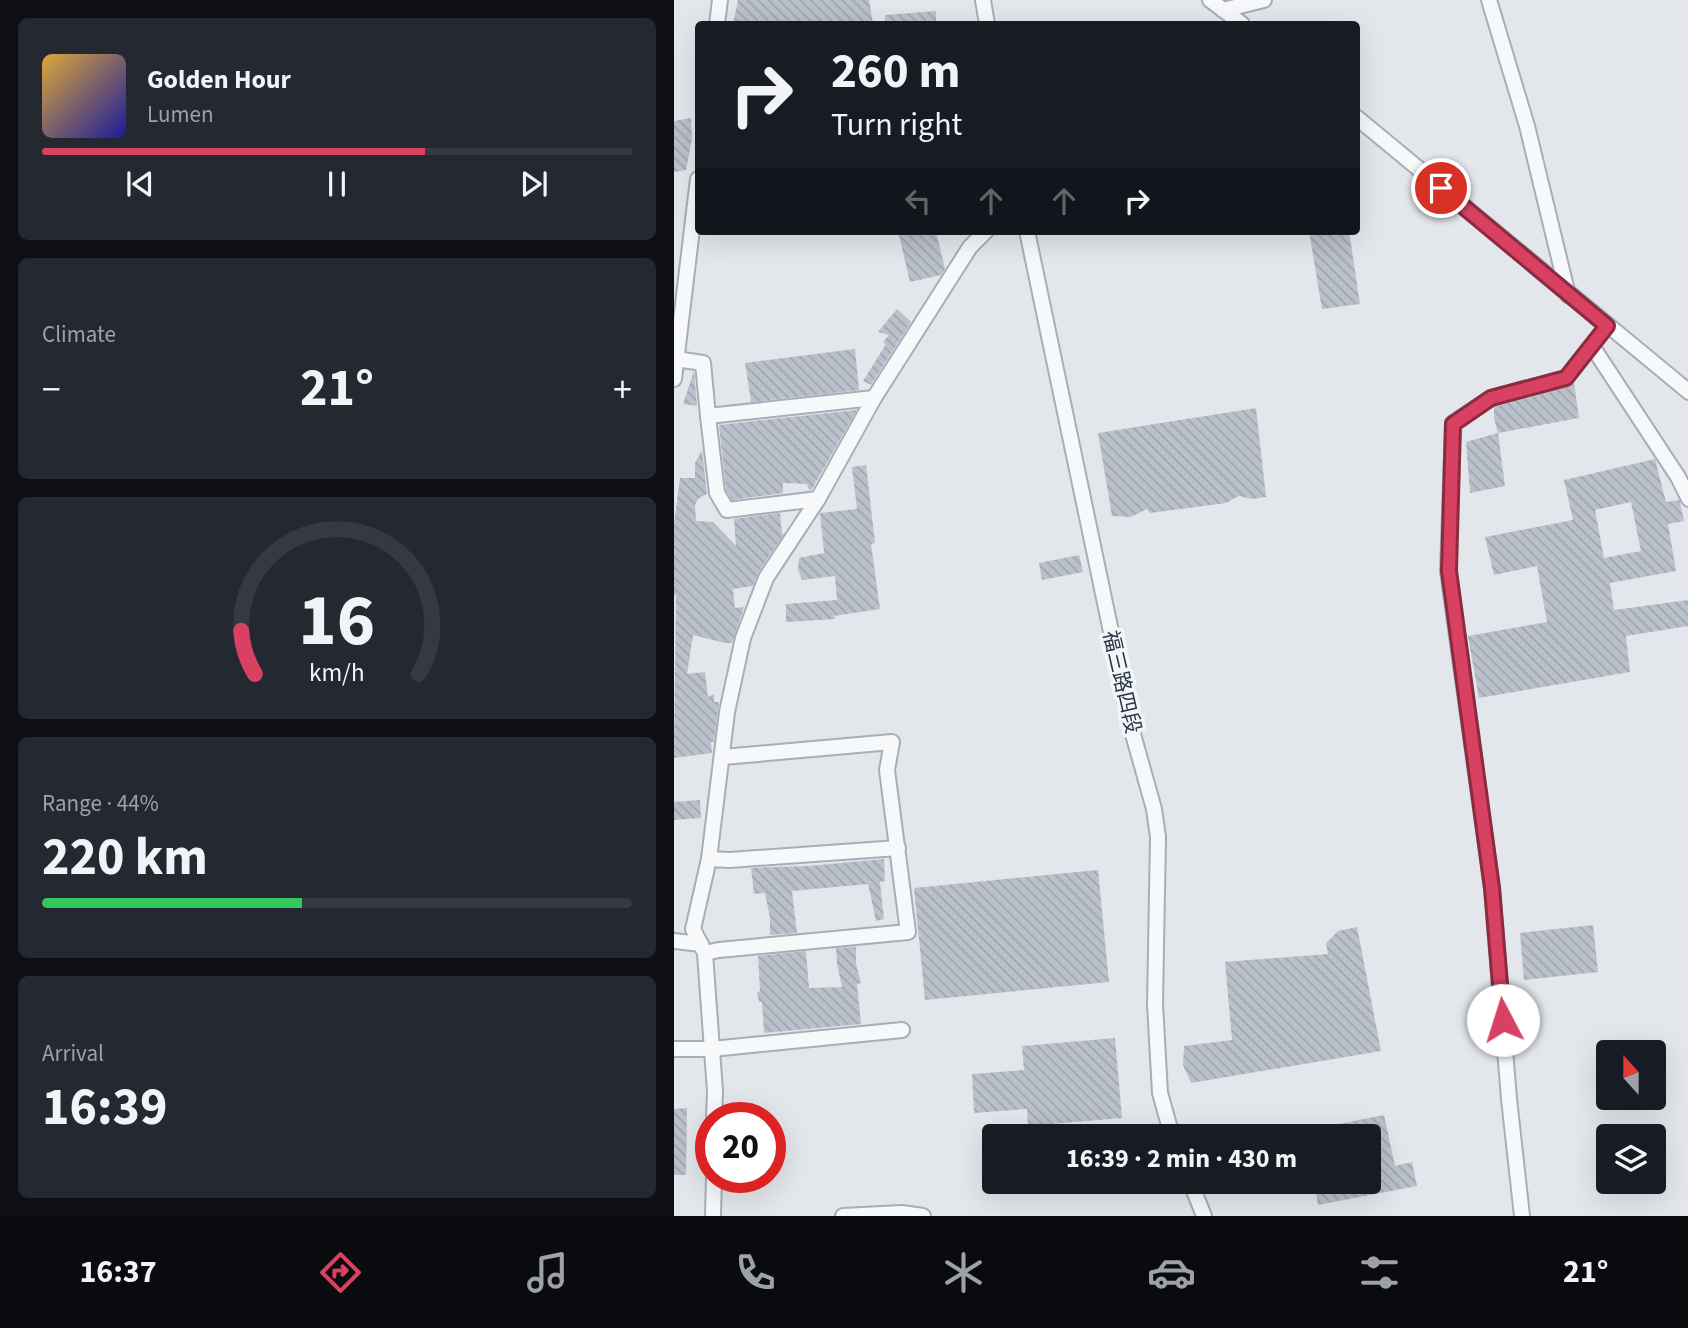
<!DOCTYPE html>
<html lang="en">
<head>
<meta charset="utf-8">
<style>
  :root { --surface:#171b24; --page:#242831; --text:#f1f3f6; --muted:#9ea1a6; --line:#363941; --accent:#d84161 }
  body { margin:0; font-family:"Source Sans 3","Noto Sans TC",sans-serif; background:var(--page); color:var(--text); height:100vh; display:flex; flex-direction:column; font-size:26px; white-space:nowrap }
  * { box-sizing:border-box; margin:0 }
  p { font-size:23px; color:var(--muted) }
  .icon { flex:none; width:38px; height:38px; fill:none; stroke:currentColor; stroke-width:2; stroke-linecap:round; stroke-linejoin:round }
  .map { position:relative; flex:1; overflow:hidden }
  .side { display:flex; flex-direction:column; gap:18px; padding:18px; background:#0d0f14; width:674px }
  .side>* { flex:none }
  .hud { position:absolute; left:21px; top:21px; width:665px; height:214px; border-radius:7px; box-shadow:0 7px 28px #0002; background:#171b24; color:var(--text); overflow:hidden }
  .needle { width:46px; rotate:339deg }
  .controls { position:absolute; left:922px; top:1040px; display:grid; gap:14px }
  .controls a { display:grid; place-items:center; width:70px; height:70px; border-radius:7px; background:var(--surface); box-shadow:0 7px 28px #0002; font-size:35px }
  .speed { position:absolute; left:21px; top:1102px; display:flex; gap:14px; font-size:35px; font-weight:700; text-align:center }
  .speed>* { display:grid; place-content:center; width:91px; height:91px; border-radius:50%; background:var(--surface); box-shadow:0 7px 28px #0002; line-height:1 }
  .speed .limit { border:10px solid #d22; background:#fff; color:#111 }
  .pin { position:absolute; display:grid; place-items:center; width:60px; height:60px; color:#fff; margin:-30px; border:4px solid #fff; border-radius:50%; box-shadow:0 2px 7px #0007 }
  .me { position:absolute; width:77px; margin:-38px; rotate:355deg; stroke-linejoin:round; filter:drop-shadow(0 0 5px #0008) }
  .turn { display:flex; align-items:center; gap:24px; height:147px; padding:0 21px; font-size:32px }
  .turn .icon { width:91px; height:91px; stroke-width:2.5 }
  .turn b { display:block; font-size:49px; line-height:60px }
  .lanes { display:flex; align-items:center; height:66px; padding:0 21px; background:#0003; justify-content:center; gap:35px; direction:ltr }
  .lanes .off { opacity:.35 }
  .big { font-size:52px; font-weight:700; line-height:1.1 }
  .side .tile { flex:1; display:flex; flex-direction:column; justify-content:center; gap:10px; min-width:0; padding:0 24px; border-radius:10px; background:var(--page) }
  .side .dial { align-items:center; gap:0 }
  .dial svg { height:182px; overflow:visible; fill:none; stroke:var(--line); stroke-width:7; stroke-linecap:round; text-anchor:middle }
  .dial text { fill:var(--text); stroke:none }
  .song { display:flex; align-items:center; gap:21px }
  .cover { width:84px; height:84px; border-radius:10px; background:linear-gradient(135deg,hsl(40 70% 55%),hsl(240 70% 35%)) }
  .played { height:7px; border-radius:4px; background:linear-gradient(90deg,var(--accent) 65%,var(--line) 65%) }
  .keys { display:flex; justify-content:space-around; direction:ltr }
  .heat { display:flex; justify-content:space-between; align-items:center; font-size:38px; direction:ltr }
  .charge { height:10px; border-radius:5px; background:linear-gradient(90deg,#34c759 44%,var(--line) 0) }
  .trip { position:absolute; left:308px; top:1124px; width:399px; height:70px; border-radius:7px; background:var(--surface); box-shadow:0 7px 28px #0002; font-weight:700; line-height:70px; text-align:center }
  .dock { display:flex; height:112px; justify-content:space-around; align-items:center; background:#090b0e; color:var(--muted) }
  .dock .icon { width:49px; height:49px }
  .dock .current { color:var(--accent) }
  .dock b { font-size:32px; color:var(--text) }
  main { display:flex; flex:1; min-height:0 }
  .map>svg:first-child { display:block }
</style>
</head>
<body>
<main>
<section class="side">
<div class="tile">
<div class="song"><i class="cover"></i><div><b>Golden Hour</b><p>Lumen</p></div></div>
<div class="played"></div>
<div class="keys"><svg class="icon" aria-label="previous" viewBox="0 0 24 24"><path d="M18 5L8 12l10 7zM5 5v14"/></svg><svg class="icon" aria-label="pause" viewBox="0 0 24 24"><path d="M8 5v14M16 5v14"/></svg><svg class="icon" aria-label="next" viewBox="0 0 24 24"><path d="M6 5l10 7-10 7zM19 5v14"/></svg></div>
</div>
<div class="tile"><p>Climate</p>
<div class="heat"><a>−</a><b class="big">21°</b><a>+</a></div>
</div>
<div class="tile dial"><svg viewBox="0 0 100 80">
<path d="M14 69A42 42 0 1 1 86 69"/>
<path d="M14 69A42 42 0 0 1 8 50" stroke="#d84161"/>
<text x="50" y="56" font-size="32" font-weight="700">16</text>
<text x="50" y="72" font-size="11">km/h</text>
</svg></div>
<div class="tile"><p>Range · 44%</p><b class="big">220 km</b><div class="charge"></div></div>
<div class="tile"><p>Arrival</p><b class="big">16:39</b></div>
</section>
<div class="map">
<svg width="1015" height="1216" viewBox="0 0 1015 1216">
  <defs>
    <pattern id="building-back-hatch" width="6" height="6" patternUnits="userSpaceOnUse" patternTransform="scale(1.75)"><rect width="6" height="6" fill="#bac1ca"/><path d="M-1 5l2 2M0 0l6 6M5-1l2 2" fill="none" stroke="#a0a6af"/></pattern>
  </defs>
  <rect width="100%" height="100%" fill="#e3e7ec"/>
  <!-- building -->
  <g fill="url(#building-back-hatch)" fill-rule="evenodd">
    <polygon points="64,0 195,0 199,24 59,24"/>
    <polygon points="262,11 262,24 211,24 211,15"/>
    <polygon points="17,118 18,139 12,170 0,172 0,121"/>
    <polygon points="224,231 262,231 271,269 267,275 236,282"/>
    <polygon points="635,231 675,231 686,304 648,309"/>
    <polygon points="223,309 237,322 197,385 189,381 212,344 209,342 215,335 204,332"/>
    <polygon points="181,349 185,390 77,402 71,363"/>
    <polygon points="20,371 23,406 9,404"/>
    <polygon points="900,383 905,418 824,433 820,418 820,407 894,387"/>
    <polygon points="582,408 592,497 578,499 565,496 552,503 476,513 473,509 457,517 438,516 424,433"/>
    <polygon points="183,410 138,489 135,490 133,484 109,483 109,493 58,500 52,490 45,425"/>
    <polygon points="824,433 831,486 796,493 792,442"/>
    <polygon points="28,450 33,494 24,499 21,505 22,521 39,522 62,546 60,519 106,513 108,534 110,534 84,573 79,586 59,589 61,608 70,607 58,643 51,643 19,635 13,674 31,672 34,697 40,694 40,702 45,702 40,742 37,742 38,753 0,758 2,595 0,595 0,525 6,478 21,478 21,463"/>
    <path d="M981,459L992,502L1005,500L1006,502L1010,521L994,524L1002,571L936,583L940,610L1014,600V626L952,636L956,672L805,698L794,636L873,622L863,566L820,575L811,537L899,520L890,480ZM957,502L967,551L930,558L921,510Z"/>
    <polygon points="192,465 201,543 197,544 206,609 160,616 161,619 112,622 112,604 163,600 161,576 128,580 124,570 125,558 150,553 146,513 183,509 178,467"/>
    <polygon points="405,555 409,572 368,580 365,563"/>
    <polygon points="26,800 27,818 0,820 0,802"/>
    <polygon points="210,859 211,881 206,882 210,919 202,921 194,884 118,891 123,933 96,935 96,918 91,893 80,894 77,868 134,866"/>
    <polygon points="424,870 435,982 251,1000 240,888"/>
    <polygon points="919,925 924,972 850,980 846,933"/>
    <polygon points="683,927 707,1051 517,1083 509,1065 510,1046 558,1040 551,962 654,954 652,943 664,931"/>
    <polygon points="182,947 182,964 187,983 183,984 187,1024 90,1033 88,1002 85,1002 83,992 86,991 84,956 132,951 135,988 168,987 163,964 162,948"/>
    <polygon points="441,1038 448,1118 354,1126 353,1109 300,1113 298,1074 350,1070 348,1046"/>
    <polygon points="13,1108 12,1175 0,1175 0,1109"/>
    <polygon points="710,1115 721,1166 738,1162 743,1186 644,1205 640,1181 695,1181 695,1136 635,1136 635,1130"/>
  </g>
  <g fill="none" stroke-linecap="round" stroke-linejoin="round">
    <defs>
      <g id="minor">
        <polyline points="309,0 313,24"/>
        <polyline points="536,0 568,24"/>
        <polyline points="815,0 853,126 894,295"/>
        <polyline points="549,10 590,0"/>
        <polyline points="43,24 46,0"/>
        <polyline points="682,117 1015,392"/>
        <polyline points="353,231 457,727 480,809 484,837 481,1004 486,1093 498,1136"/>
        <polyline points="918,346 1004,477 1015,499"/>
        <polyline points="2,359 29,363 34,416"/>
        <polyline points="0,379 24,179"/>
        <polyline points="144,499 53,510 43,493 34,416 200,398"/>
        <polyline points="35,859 56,860 224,848"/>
        <polyline points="0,941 27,944"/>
        <polyline points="31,953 45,950 234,932 213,770 218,742 49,757"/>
        <polyline points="0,1049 38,1049 228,1030"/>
        <polyline points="40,1118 41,1091 31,953 19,929 35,859 53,712 69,638 92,578 144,499 200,398 296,247 312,231"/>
        <polyline points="516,1181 530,1216"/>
        <polyline points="39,1216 40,1178"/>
        <polyline points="169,1216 228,1213 249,1216"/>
        <polyline points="848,1216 835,1099 818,888 774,571 779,423 817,398 892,378 933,326"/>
      </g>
    </defs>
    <!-- minor casing -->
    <use href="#minor" stroke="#a7aeb7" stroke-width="18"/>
    <!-- minor -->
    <use href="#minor" stroke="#f6f8fa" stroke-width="14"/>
  </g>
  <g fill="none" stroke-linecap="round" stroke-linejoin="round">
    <defs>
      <polyline id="route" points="767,188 933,326 892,378 817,398 779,424 775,571 818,888 829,1020"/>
    </defs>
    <!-- route casing -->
    <use href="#route" stroke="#8c2a3f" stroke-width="18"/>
    <!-- route -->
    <use href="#route" stroke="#d84161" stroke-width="12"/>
  </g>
  <g text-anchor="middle" stroke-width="7" stroke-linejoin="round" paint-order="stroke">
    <!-- street labels -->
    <g font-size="21" fill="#293546" stroke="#f3f6f9">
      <text transform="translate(448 682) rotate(77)" y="7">福三路四段</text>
    </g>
  </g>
</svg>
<div class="controls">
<a><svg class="needle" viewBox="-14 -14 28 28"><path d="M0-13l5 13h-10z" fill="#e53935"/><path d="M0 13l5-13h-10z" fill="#9ea1a6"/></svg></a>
<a><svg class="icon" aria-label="layers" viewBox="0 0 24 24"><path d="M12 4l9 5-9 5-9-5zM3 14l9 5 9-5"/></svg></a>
</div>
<div class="speed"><div class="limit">20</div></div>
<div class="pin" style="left:767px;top:188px;background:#d93025"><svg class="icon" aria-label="arrive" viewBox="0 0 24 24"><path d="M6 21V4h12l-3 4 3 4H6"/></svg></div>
<svg class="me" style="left:829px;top:1020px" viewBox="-20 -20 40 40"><circle r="19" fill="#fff"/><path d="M0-13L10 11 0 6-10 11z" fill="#d84161"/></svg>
<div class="trip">16:39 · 2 min · 430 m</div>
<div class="hud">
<div class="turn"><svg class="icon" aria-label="right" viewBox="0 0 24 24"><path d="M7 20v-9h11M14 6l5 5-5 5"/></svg><div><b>260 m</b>Turn right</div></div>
<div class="lanes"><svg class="icon off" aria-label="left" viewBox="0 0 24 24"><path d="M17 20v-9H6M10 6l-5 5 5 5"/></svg><svg class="icon off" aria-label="ahead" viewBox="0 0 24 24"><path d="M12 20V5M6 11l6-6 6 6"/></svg><svg class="icon off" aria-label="ahead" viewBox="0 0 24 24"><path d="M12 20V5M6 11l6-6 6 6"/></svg><svg class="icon" aria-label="right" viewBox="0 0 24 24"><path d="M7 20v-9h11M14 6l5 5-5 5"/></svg></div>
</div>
</div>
</main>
<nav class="dock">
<b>16:37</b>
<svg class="icon current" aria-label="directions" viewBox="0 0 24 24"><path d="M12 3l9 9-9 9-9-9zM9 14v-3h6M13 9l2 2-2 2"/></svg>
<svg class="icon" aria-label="music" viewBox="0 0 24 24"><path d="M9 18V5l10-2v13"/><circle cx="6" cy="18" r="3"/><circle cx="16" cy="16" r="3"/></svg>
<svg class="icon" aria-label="phone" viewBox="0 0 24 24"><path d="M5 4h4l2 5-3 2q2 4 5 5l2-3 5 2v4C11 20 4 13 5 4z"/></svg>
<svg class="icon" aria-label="climate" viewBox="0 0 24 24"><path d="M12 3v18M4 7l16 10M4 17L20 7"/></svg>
<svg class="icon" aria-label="car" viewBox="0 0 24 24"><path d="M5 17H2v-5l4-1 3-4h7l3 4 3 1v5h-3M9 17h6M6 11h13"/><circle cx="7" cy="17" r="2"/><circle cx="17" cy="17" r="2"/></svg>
<svg class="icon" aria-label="filters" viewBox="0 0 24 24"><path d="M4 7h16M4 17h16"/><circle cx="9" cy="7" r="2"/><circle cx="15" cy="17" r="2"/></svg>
<b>21°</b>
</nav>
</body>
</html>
